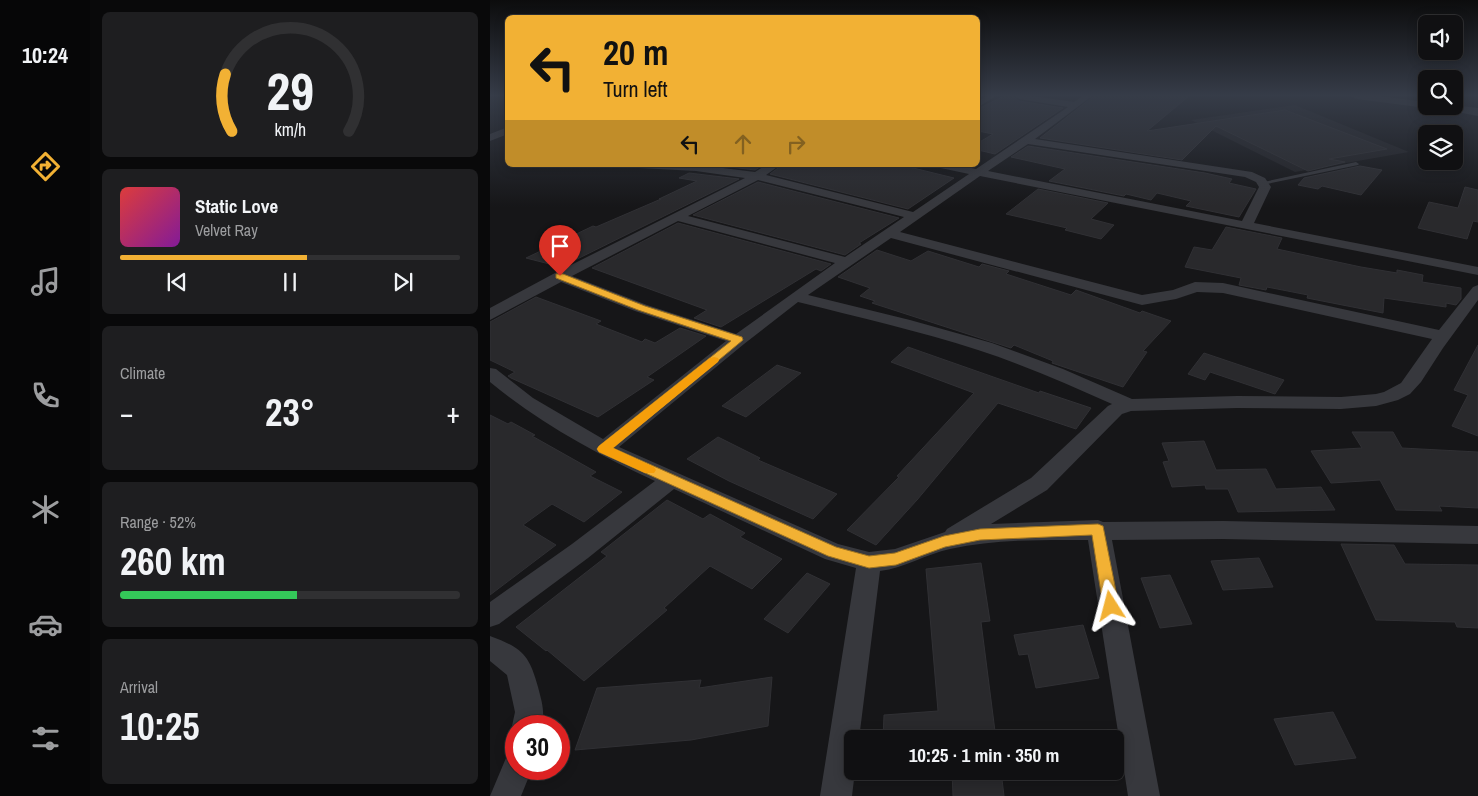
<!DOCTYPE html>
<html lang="en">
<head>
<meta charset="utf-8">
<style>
  :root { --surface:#101012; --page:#1e1e20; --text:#f1f3f6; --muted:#9c9d9f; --line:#303032; --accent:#f2b134 }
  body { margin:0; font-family:"Archivo Narrow",sans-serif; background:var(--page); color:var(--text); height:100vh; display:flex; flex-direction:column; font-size:19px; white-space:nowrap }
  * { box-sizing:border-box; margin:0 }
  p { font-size:16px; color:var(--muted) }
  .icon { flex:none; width:28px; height:28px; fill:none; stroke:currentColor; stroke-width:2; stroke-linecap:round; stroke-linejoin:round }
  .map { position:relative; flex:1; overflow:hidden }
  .sheet { display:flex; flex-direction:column; gap:12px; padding:12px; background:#09090a; width:400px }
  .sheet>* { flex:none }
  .top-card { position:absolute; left:15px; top:15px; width:475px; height:152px; border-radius:8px; box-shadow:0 2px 12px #0003,0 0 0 1px var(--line); background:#f2b134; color:#111; overflow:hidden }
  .tools { position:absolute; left:928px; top:15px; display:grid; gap:10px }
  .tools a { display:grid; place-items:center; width:45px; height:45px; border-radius:8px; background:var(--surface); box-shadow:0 2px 12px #0003,0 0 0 1px var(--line); font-size:25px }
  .speed { position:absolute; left:15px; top:715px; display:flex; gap:10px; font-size:25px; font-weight:700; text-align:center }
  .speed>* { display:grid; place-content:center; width:65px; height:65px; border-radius:50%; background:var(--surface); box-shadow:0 2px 12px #0003,0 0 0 1px var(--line); line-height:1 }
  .speed .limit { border:8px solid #d22; background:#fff; color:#111 }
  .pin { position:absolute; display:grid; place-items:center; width:42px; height:42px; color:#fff; margin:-51px -21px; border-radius:50% 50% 50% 0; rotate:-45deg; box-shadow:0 0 5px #0007 }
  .pin .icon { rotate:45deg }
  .me { position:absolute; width:55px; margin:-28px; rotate:351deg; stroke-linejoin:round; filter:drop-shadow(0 0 4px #0008) }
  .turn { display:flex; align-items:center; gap:18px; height:105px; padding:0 15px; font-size:22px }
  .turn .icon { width:65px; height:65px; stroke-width:2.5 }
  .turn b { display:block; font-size:35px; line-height:42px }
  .lanes { display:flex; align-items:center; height:48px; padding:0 15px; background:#0003; justify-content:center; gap:25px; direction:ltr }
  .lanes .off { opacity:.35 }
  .big { font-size:38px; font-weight:700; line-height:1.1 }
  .sheet .widget { flex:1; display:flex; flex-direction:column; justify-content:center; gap:8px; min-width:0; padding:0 18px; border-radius:8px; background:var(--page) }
  .sheet .dial { align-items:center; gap:0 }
  .dial svg { height:130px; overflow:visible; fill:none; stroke:var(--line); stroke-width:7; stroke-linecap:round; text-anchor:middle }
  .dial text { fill:var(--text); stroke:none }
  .song { display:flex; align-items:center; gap:15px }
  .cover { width:60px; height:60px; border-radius:8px; background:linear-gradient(135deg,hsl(0 70% 55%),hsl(290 70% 35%)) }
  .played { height:5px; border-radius:2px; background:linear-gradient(90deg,var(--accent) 55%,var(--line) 55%) }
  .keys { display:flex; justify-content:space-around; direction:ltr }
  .heat { display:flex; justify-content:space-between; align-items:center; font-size:28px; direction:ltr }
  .charge { height:8px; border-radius:4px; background:linear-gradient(90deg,#34c759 52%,var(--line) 0) }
  .trip { position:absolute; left:354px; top:730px; width:280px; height:50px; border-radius:8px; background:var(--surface); box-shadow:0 2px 12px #0003,0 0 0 1px var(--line); font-weight:700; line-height:50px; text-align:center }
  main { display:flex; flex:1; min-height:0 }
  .tab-bar { display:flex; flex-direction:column; width:90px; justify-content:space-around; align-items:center; background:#060607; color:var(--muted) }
  .tab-bar .icon { width:35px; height:35px }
  .tab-bar .current { color:var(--accent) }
  .tab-bar b { font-size:22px; color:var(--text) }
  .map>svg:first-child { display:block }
</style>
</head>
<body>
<main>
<nav class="tab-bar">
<b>10:24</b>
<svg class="icon current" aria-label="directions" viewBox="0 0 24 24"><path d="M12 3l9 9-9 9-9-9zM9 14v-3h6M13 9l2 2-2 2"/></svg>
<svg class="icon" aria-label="music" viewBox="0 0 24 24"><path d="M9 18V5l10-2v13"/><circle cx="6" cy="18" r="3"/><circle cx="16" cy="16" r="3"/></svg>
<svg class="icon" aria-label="phone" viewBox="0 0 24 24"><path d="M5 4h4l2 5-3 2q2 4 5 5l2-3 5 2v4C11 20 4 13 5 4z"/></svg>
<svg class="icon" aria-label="climate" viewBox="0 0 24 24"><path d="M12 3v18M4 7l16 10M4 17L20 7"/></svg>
<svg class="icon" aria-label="car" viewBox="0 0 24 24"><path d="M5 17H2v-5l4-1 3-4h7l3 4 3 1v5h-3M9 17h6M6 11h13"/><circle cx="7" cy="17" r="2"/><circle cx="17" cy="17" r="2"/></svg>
<svg class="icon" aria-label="filters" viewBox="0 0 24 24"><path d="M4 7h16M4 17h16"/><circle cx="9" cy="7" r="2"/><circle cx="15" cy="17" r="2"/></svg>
</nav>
<section class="sheet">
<div class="widget dial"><svg viewBox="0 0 100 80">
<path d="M14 69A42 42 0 1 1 86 69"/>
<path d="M14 69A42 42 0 0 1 10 34" stroke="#f2b134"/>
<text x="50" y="56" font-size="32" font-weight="700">29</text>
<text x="50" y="72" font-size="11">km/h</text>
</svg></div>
<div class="widget">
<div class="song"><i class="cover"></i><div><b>Static Love</b><p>Velvet Ray</p></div></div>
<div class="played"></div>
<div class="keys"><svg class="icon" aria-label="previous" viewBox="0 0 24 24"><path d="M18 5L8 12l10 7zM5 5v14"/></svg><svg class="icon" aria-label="pause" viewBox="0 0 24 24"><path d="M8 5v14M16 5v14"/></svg><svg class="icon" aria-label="next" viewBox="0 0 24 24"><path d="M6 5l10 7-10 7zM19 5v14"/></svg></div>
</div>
<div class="widget"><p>Climate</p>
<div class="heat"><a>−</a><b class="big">23°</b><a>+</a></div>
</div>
<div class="widget"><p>Range · 52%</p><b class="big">260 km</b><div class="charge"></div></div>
<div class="widget"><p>Arrival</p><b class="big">10:25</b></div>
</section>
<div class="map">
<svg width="988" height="796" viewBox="0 0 988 796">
  <rect width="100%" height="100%" fill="#161618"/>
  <!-- built -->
  <polygon fill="#222225" points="805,105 919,152 805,172 701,120"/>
  <!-- building -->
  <g fill="#29292c" stroke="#303034">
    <polygon points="514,96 523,96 529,101 573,108 505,154 488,150 488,143 503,134 488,131 488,109"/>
    <polygon points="604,96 699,96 657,131 795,110 897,149 839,159 855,162 818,171 726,126 692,160 550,138"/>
    <polygon points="538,146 715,173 742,179 739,183 766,189 749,217 696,206 701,201 667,193 661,200 636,194 634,196 559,181 575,169 521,157"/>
    <polygon points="224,165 273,165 265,170"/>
    <polygon points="292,165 411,165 464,178 418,209 280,174"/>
    <polygon points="870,166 892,170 871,195 832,186 828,189 808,185 814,178"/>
    <polygon points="199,173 249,179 71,267 36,258 103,226 106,227 171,199 169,199 207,181 189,178"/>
    <polygon points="268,182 409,218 369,243 371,244 355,255 203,215"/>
    <polygon points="975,187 988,190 988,222 983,221 977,239 928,228 939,202 968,208"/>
    <polygon points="548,189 618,203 601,219 624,225 611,239 575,230 577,228 516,214"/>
    <polygon points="188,223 341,264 331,271 326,269 231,327 204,318 217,310 102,268"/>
    <polygon points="736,227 792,238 787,249 871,267 907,273 907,270 933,275 932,282 971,288 971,299 966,305 956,303 956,307 894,298 893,313 817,298 818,295 777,287 776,290 749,285 751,278 695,267 704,247 722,250"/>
    <polygon points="387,250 421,261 438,251 489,267 492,264 519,271 516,274 581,295 586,290 650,313 652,311 681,321 653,351 657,352 633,387 562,363 563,361 524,345 521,348 382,303 385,301 370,296 380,288 348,277"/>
    <polygon points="46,297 111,321 106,324 152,342 155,339 165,343 190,328 216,336 157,377 164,380 108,417 21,378 18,376 25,372 0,360 0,322"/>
    <polygon points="988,345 988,436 962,426 978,395 964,390"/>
    <polygon points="418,347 549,393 550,391 601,408 586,429 508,403 427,500 386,545 357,530 409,477 407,476 484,393 401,362"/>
    <polygon points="714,353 794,380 785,394 720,372 715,380 698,374"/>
    <polygon points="287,365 311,373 256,417 232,406"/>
    <polygon points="0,415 18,424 21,422 45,435 42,436 106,472 100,476 132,492 94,522 62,504 33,525 66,545 0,595"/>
    <polygon points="862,432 903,432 912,448 988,452 988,508 949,506 952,511 906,510 890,480 841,483 821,451 872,448"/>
    <polygon points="228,437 270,458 268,460 347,494 323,519 239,481 197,459"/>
    <polygon points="714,441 726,470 776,469 786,489 831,487 845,510 748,512 738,489 716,489 715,485 682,487 673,462 679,461 672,443"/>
    <polygon points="177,500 213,519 220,514 255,533 250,537 292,559 262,589 220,566 174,608 177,610 94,681 57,650 56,651 26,627 117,556 111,552"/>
    <polygon points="851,544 904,545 915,564 988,565 988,628 967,627 965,622 886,620"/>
    <polygon points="769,558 783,587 733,590 721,561"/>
    <polygon points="491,563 500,621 491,622 506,739 393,739 394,715 448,711 436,569"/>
    <polygon points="317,573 340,584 298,633 274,619"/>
    <polygon points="680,575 702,624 670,628 651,578"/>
    <polygon points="593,625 609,678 546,688 538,654 529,655 524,635"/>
    <polygon points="282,677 278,726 201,740 85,750 107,688 211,680 209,688"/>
    <polygon points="843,712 866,758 805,765 784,719"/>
    <polygon points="462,771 511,771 514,796 463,796"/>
  </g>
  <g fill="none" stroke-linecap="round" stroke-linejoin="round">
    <!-- service -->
    <polygon fill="#37383d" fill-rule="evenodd" points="866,162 869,164 868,165 772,185 769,183"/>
    <!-- minor -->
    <g fill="#37383d" fill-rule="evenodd">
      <polygon points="496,96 506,96 488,107 488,101"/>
      <path d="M525,96H542L584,102L593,96H602L545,139L762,172L775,178L781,187L764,223L988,267V275L490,176L410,232L652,295L683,290L705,282L733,283L949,330L983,287L988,285V300L953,348L931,382L920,394L908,400L886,406L851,409L747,408L641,411L632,414L557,490L501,524L608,520L613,522L733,521L988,526V544L733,539L622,540L670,796H638L598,540C552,540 505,539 460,549C436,554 415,568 390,571L369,739H362V771H365L362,796H330L366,568L335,559L184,489L98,558L9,624L0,627V602L82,544L165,481C105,453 51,424 0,382V368L6,369L43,398L113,439L236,341L145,311L71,282L0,320V308L65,273L255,178L206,171L149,168L143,165H209L265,172L276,165H290L276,175L423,212L479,174L446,167L444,165H467L486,169L578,107L529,99ZM538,144L755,177L766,182L769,187L752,221L498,171ZM268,180L414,217L355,257L198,216ZM188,221L345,263L246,334L157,305L82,276ZM401,238L652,305L686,299L707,292L733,293L942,339L911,383L894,392L886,394L851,397L747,396L642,399L573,369L502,343L420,320L318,295ZM308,302C368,317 429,331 488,350C534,365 578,384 622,404L618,406L541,478L457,529L455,532L405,549L379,552L348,544L129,447L254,344Z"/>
      <polygon points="18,127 18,134 0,141 0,134"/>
      <path d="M0,636C32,648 39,654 48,687C52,702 55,712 52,726H26V736L22,726L25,712L17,675L0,661Z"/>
      <polygon points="26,754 26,769 42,769 31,796 0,796 16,758"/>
    </g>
    <!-- tertiary -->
    <polygon fill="#37383d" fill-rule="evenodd" points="861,96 889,96 936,102 936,106 964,105 988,108 988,116 940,107 936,108 867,99"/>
  </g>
  <!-- sky -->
  <linearGradient id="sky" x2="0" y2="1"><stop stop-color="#0c0c0d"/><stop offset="0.46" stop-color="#363c48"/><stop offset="1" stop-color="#363c48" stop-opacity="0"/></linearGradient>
  <rect width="988" height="207" fill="url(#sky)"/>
  <!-- route -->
  <polygon fill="#f2b134" stroke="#9d7322" points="66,274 73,274 155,306 252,337 253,340 123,448 346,547 379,556 405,553 454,536 490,529 608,524 613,526 629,606 627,610 621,612 616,610 613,606 602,535 490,540 455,547 406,565 379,568 338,556 109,452 107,449 109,446 241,341 148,310 66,278"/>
  <!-- slow -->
  <polygon fill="#f59e0b" points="224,357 228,358 229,360 228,362 123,448 164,467 166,470 164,473 155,473 109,452 107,449 109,446 220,358"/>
</svg>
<div class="tools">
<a><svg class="icon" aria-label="sound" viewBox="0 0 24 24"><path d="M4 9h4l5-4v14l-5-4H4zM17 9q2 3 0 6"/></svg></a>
<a><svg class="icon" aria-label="search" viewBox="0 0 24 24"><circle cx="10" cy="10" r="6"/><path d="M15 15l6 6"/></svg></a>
<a><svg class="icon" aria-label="layers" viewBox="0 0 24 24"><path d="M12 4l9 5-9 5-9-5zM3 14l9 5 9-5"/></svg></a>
</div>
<div class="speed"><div class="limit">30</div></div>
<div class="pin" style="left:70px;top:276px;background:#d93025"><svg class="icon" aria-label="arrive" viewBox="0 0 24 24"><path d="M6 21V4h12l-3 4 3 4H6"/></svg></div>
<svg class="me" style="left:621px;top:606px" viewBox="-20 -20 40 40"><path d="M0-17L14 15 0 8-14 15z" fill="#f2b134" stroke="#fff" stroke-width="4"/></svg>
<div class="trip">10:25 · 1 min · 350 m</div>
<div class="top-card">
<div class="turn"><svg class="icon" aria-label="left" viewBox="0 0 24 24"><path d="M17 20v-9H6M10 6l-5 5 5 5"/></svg><div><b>20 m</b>Turn left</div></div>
<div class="lanes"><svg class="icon" aria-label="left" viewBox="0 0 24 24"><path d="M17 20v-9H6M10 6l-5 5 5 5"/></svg><svg class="icon off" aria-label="ahead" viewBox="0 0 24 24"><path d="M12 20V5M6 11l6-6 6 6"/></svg><svg class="icon off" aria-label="right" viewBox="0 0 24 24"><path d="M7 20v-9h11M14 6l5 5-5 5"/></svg></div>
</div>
</div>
</main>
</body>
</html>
